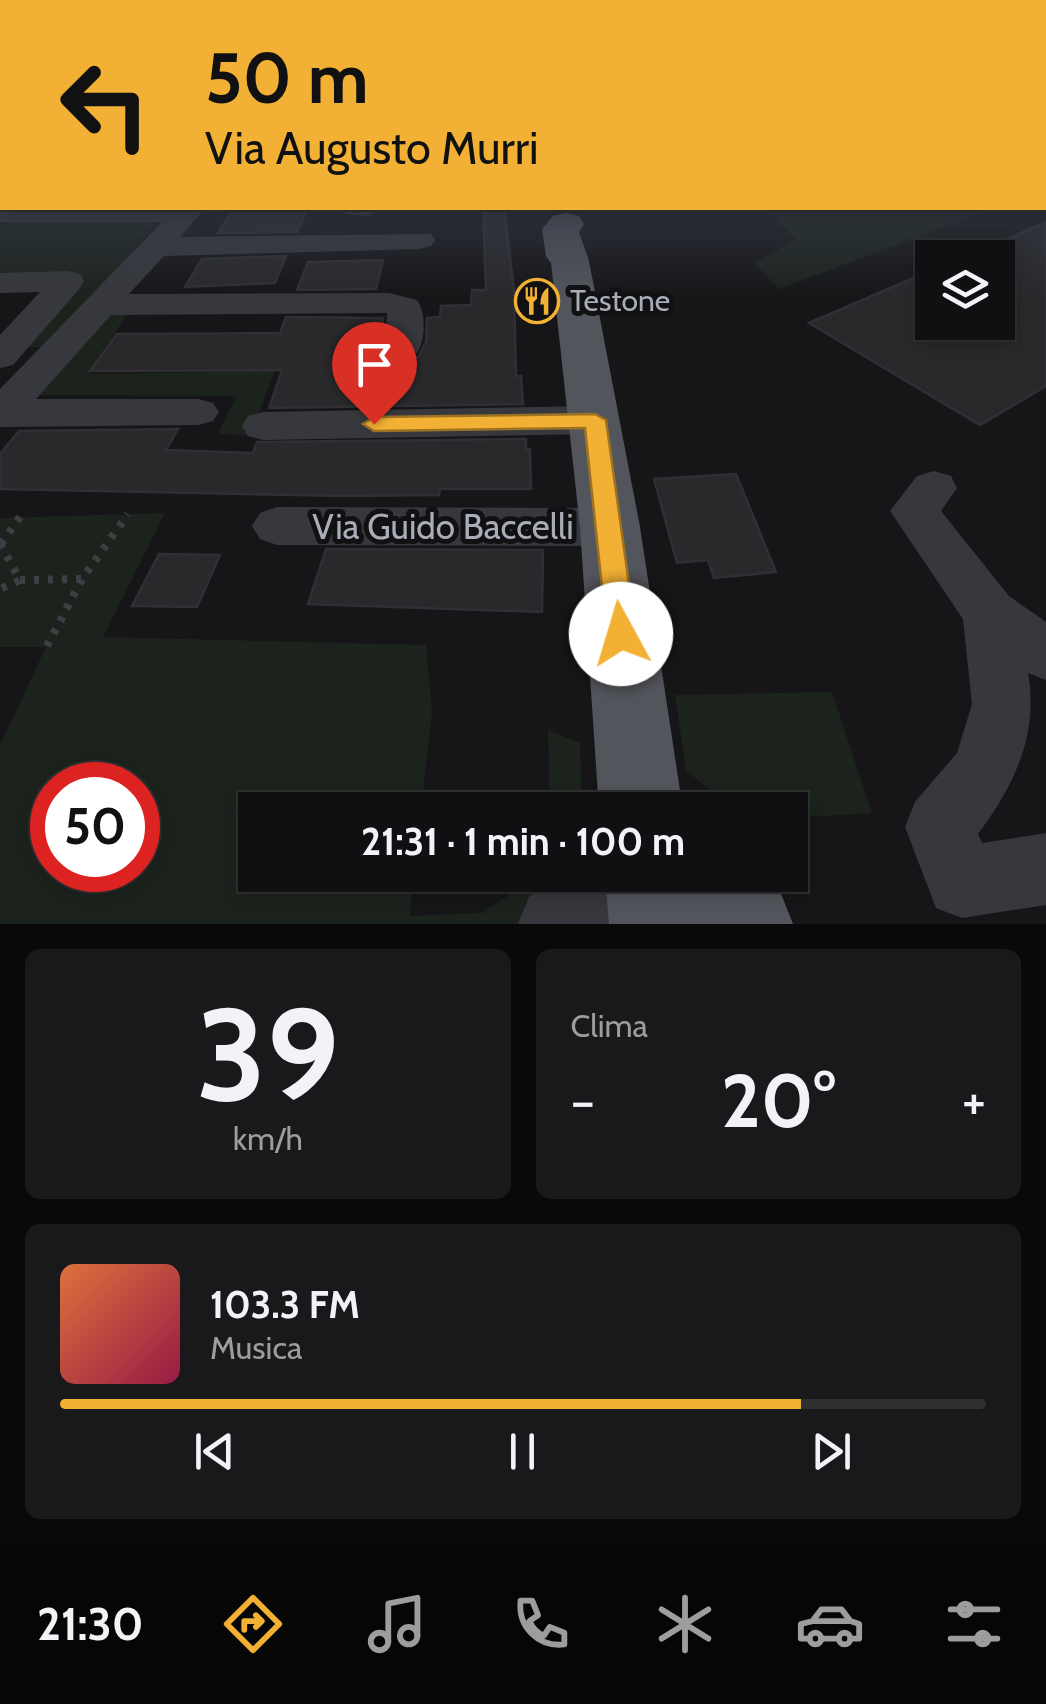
<!DOCTYPE html>
<html lang="it">
<head>
<meta charset="utf-8">
<style>
  :root { --surface:#101012; --page:#19191b; --text:#f1f3f6; --muted:#9c9d9f; --line:#303032; --accent:#f2b134 }
  body { margin:0; font-family:Cabin,sans-serif; background:var(--page); color:var(--text); height:100vh; display:flex; flex-direction:column; font-size:38px; white-space:nowrap }
  * { box-sizing:border-box; margin:0 }
  p { font-size:32px; color:var(--muted) }
  .icon { flex:none; width:55px; height:55px; fill:none; stroke:currentColor; stroke-width:2; stroke-linecap:round; stroke-linejoin:round }
  .map { position:relative; height:924px; overflow:hidden }
  .sheet { display:flex; flex-direction:column; gap:25px; padding:25px; background:#09090a; flex:1 }
  .sheet>* { flex:none }
  .banner { position:absolute; left:0px; top:0px; width:1048px; height:210px; box-shadow:0 5px 15px #0003,0 0 0 2px var(--line); background:#f2b134; color:#111; overflow:hidden }
  .tools { position:absolute; left:915px; top:240px; display:grid; gap:20px }
  .tools a { display:grid; place-items:center; width:100px; height:100px; border-radius:0px; background:var(--surface); box-shadow:0 5px 15px #0003,0 0 0 2px var(--line); font-size:50px }
  .speed { position:absolute; left:30px; top:762px; display:flex; gap:20px; font-size:50px; font-weight:700; text-align:center }
  .speed>* { display:grid; place-content:center; width:130px; height:130px; border-radius:50%; background:var(--surface); box-shadow:0 5px 15px #0003,0 0 0 2px var(--line); line-height:1 }
  .speed .limit { border:15px solid #d22; background:#fff; color:#111 }
  .pin { position:absolute; display:grid; place-items:center; width:85px; height:85px; color:#fff; margin:-102px -42px; border-radius:50% 50% 50% 0; rotate:-45deg; box-shadow:0 0 10px #0007 }
  .pin .icon { rotate:45deg }
  .me { position:absolute; width:110px; margin:-55px; rotate:354deg; stroke-linejoin:round; filter:drop-shadow(0 0 8px #0008) }
  .turn { display:flex; align-items:center; gap:35px; height:210px; padding:0 40px; font-size:45px }
  .turn .icon { width:130px; height:130px; stroke-width:2.5 }
  .turn b { display:block; font-size:70px; line-height:85px }
  .big { font-size:75px; font-weight:700; line-height:1.1 }
  .sheet .widget { flex:1; display:flex; flex-direction:column; justify-content:center; gap:15px; min-width:0; padding:0 35px; border-radius:15px; background:var(--page) }
  .sheet .dial { align-items:center; gap:0 }
  .dial b { font-size:130px; line-height:1 }
  .song { display:flex; align-items:center; gap:30px }
  .cover { width:120px; height:120px; border-radius:15px; background:linear-gradient(135deg,hsl(20 70% 55%),hsl(340 70% 35%)) }
  .played { height:10px; border-radius:5px; background:linear-gradient(90deg,var(--accent) 80%,var(--line) 80%) }
  .keys { display:flex; justify-content:space-around; direction:ltr }
  .heat { display:flex; justify-content:space-between; align-items:center; font-size:55px; direction:ltr }
  .sheet .tiles { flex:1; display:grid; gap:25px; grid-template-columns:1fr 1fr }
  .widget:last-child { grid-column:span 2 }
  .trip { position:absolute; left:238px; top:792px; width:570px; height:100px; border-radius:0px; background:var(--surface); box-shadow:0 5px 15px #0003,0 0 0 2px var(--line); font-weight:700; line-height:100px; text-align:center }
  .menu { display:flex; height:160px; justify-content:space-around; align-items:center; background:#060607; color:var(--muted) }
  .menu .icon { width:70px; height:70px }
  .menu .on { color:var(--accent) }
  .menu b { font-size:45px; color:var(--text) }
  .map>svg:first-child { display:block }
</style>
</head>
<body>
<div class="map">
<svg width="1046" height="924" viewBox="0 0 1046 924">
  <rect width="100%" height="100%" fill="#161618"/>
  <!-- green -->
  <g fill="#1c231d" fill-rule="evenodd">
    <polygon points="767,208 994,208 779,289 754,263 796,240"/>
    <polygon points="161,217 55,347 16,347 78,277 0,277 0,228 12,218"/>
    <polygon points="121,309 126,315 90,374 275,371 250,435 218,434 236,396 37,395 100,318"/>
    <path d="M165,513L103,637L426,645L432,712L421,810H255V875H413L410,916L482,913L539,875H577L521,924H0V745L46,647H0V518ZM52,785H138V870H52Z"/>
    <polygon points="832,692 872,813 790,818 790,810 733,810 686,770 675,695"/>
    <polygon points="548,730 580,743 582,810 550,810"/>
  </g>
  <!-- building -->
  <g fill="#29292c" stroke="#303034" stroke-width="2.5">
    <polygon points="234,208 308,208 297,232 218,233"/>
    <polygon points="483,208 504,208 514,290 516,376 521,376 523,404 269,408 282,370 90,371 117,334 280,333 286,317 383,318 381,345 388,355 403,360 418,357 426,342 427,318 440,317 441,306 471,305 472,290 486,290"/>
    <polygon points="1046,222 1046,386 980,425 809,323 932,270 932,322 998,322 998,243"/>
    <polygon points="286,256 275,283 185,287 202,259"/>
    <polygon points="383,260 376,289 297,290 308,262"/>
    <polygon points="178,429 166,450 253,453 257,442 526,439 526,449 530,449 531,489 440,489 439,495 345,496 0,489 0,454 19,431"/>
    <polygon points="736,474 776,572 714,578 708,560 677,563 654,479"/>
    <polygon points="326,549 543,550 542,612 308,604"/>
    <polygon points="159,554 220,555 197,607 132,606"/>
  </g>
  <g fill="none" stroke-linecap="round" stroke-linejoin="round">
    <!-- path -->
    <g stroke="#3d3f44" stroke-width="8" stroke-dasharray="5 9" stroke-linecap="butt">
      <polyline points="0,544 20,580 0,589"/>
      <polyline points="1,544 20,517"/>
      <polyline points="20,580 82,579"/>
      <polyline points="47,646 82,579 128,514"/>
    </g>
    <!-- minor -->
    <g fill="#37383d" fill-rule="evenodd">
      <path d="M0,204L205,208L180,237L431,234L435,240L431,246L420,249L164,256L129,294L389,293L417,300C426,312 426,340 417,353L404,356L391,353L385,345L387,313L111,315L36,399H198L213,403L219,412L213,421L198,425L0,427V389L162,222H0Z"/>
      <polygon points="342,208 382,208 368,216 346,214"/>
      <polygon points="68,271 80,274 84,281 80,288 13,365 0,368 0,335 40,292 0,293 0,273"/>
      <polygon points="595,406 610,410 616,420 610,430 595,434 263,440 248,436 242,426 248,416 263,412"/>
      <path d="M934,471L951,476L957,488L941,511L1009,596L1046,622V680L1028,673C1039,734 1014,786 978,834L982,843L1046,833V905L962,918L936,908L905,827L915,802L957,753L972,704L963,619L890,511L917,476Z"/>
      <polygon points="277,507 610,508 627,514 635,527 627,540 610,546 277,545 260,539 252,526 260,513"/>
      <polygon points="558,875 633,875 612,924 518,924 529,897"/>
    </g>
    <!-- major -->
    <g fill="#53555c" fill-rule="evenodd">
      <polygon points="566,213 579,216 584,224 579,232 589,261 640,527 683,810 599,810 580,527 551,263 546,256 542,229 553,216"/>
      <polygon points="605,875 763,875 780,891 793,924 609,924"/>
    </g>
  </g>
  <!-- sky -->
  <linearGradient id="sky" x2="0" y2="1"><stop stop-color="#0c0c0d"/><stop offset="0.56" stop-color="#363c48"/><stop offset="1" stop-color="#363c48" stop-opacity="0"/></linearGradient>
  <rect width="1046" height="298" fill="url(#sky)"/>
  <!-- route -->
  <polygon fill="#f2b134" stroke="#9d7322" stroke-width="2.5" points="595,414 606,420 636,634 631,643 621,647 611,643 607,634 585,428 374,431 363,424 374,417"/>
  <!-- icons -->
  <defs>
    <symbol id="restaurant-ring" viewBox="-11 -11 22 22"><circle r="9.5" fill="#111113" stroke="#f2b134" stroke-width="1.5"/><path d="M-5-6h1v4h1v-4h1v4h1v-4h1v5L-1.5 .5V6h-2V.5L-5-1ZM5-6V6H3V1.5H1.5Q1.5-4 5-6Z" fill="#f2b134"/></symbol>
  </defs>
  <g fill-rule="evenodd">
    <use href="#restaurant-ring" x="512" y="276" width="50" height="50"/>
  </g>
  <g text-anchor="middle" stroke-width="10" stroke-linejoin="round" paint-order="stroke">
    <!-- far-poi labels -->
    <g font-size="30" fill="#a8adb8" stroke="#111113" text-anchor="start">
      <text x="570" y="311">Testone</text>
    </g>
    <!-- street labels -->
    <g font-size="35" fill="#a8adb8" stroke="#111113">
      <text x="443" y="539">Via Guido Baccelli</text>
    </g>
  </g>
</svg>
<div class="tools">
<a><svg class="icon" aria-label="layers" viewBox="0 0 24 24"><path d="M12 4l9 5-9 5-9-5zM3 14l9 5 9-5"/></svg></a>
</div>
<div class="speed"><div class="limit">50</div></div>
<div class="pin" style="left:374px;top:424px;background:#d93025"><svg class="icon" aria-label="arrive" viewBox="0 0 24 24"><path d="M6 21V4h12l-3 4 3 4H6"/></svg></div>
<svg class="me" style="left:621px;top:634px" viewBox="-20 -20 40 40"><circle r="19" fill="#fff"/><path d="M0-13L10 11 0 6-10 11z" fill="#f2b134"/></svg>
<div class="trip">21:31 · 1 min · 100 m</div>
<div class="banner">
<div class="turn"><svg class="icon" aria-label="left" viewBox="0 0 24 24"><path d="M17 20v-9H6M10 6l-5 5 5 5"/></svg><div><b>50 m</b>Via Augusto Murri</div></div>
</div>
</div>
<section class="sheet">
<div class="tiles">
<div class="widget dial"><b>39</b><p>km/h</p></div>
<div class="widget"><p>Clima</p>
<div class="heat"><a>−</a><b class="big">20°</b><a>+</a></div>
</div>
<div class="widget">
<div class="song"><i class="cover"></i><div><b>103.3 FM</b><p>Musica</p></div></div>
<div class="played"></div>
<div class="keys"><svg class="icon" aria-label="previous" viewBox="0 0 24 24"><path d="M18 5L8 12l10 7zM5 5v14"/></svg><svg class="icon" aria-label="pause" viewBox="0 0 24 24"><path d="M8 5v14M16 5v14"/></svg><svg class="icon" aria-label="next" viewBox="0 0 24 24"><path d="M6 5l10 7-10 7zM19 5v14"/></svg></div>
</div>
</div>
</section>
<nav class="menu">
<b>21:30</b>
<svg class="icon on" aria-label="directions" viewBox="0 0 24 24"><path d="M12 3l9 9-9 9-9-9zM9 14v-3h6M13 9l2 2-2 2"/></svg>
<svg class="icon" aria-label="music" viewBox="0 0 24 24"><path d="M9 18V5l10-2v13"/><circle cx="6" cy="18" r="3"/><circle cx="16" cy="16" r="3"/></svg>
<svg class="icon" aria-label="phone" viewBox="0 0 24 24"><path d="M5 4h4l2 5-3 2q2 4 5 5l2-3 5 2v4C11 20 4 13 5 4z"/></svg>
<svg class="icon" aria-label="climate" viewBox="0 0 24 24"><path d="M12 3v18M4 7l16 10M4 17L20 7"/></svg>
<svg class="icon" aria-label="car" viewBox="0 0 24 24"><path d="M5 17H2v-5l4-1 3-4h7l3 4 3 1v5h-3M9 17h6M6 11h13"/><circle cx="7" cy="17" r="2"/><circle cx="17" cy="17" r="2"/></svg>
<svg class="icon" aria-label="filters" viewBox="0 0 24 24"><path d="M4 7h16M4 17h16"/><circle cx="9" cy="7" r="2"/><circle cx="15" cy="17" r="2"/></svg>
</nav>
</body>
</html>
